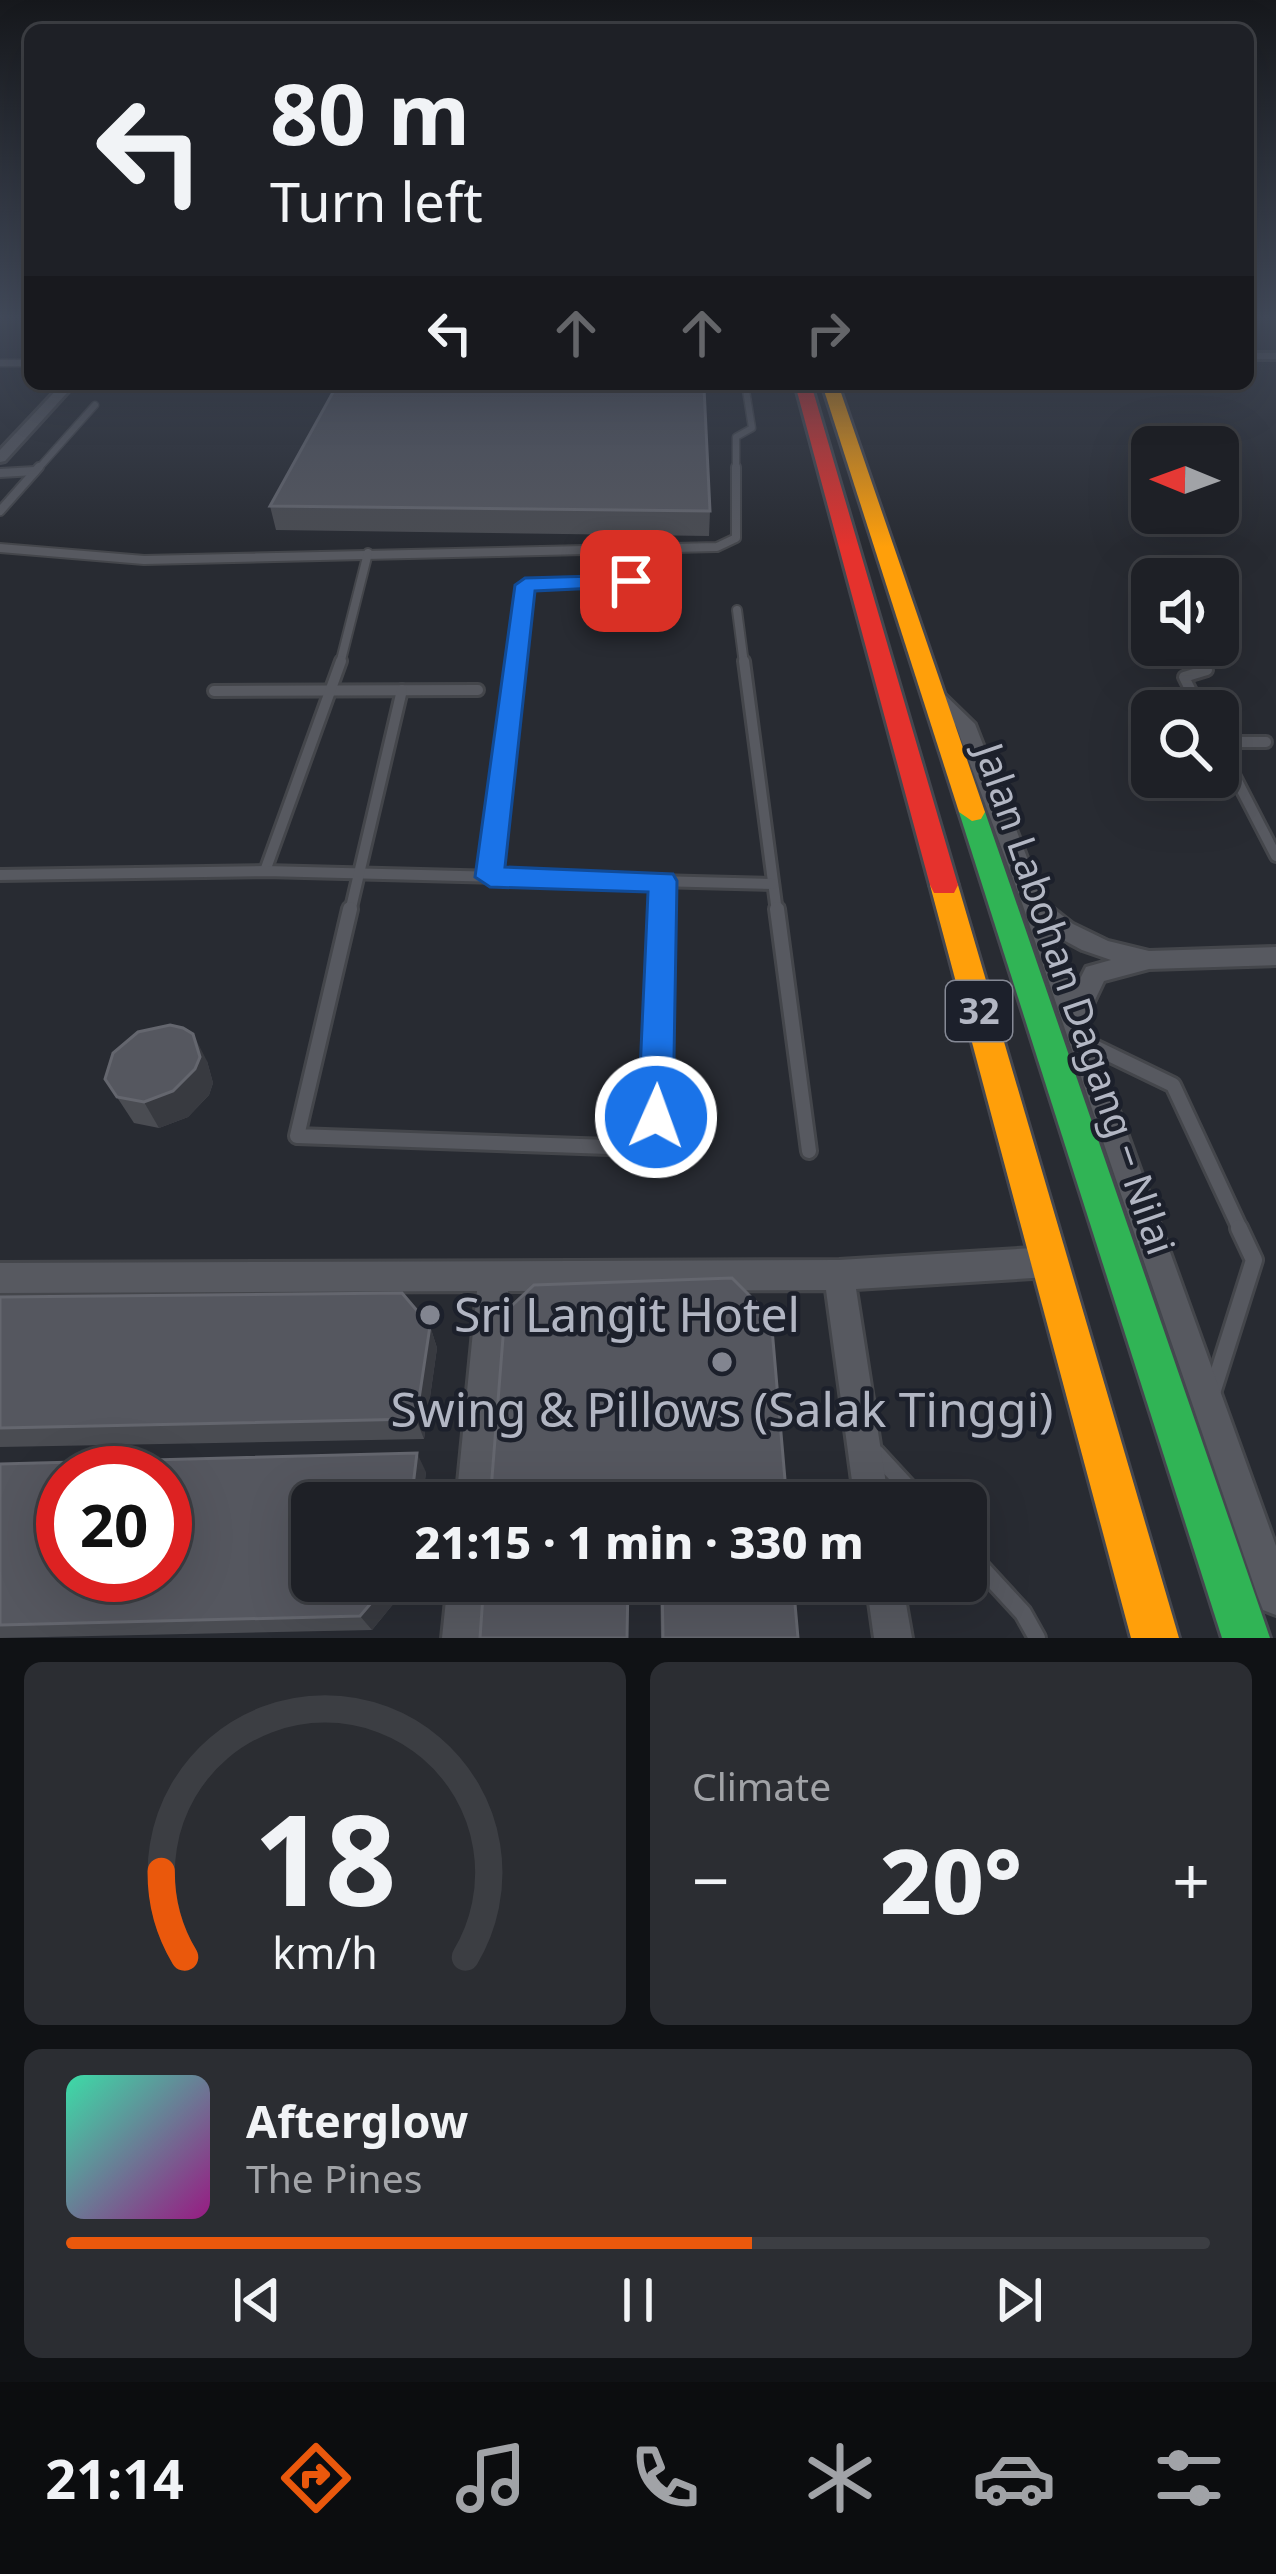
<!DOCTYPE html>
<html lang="en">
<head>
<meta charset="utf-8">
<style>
  :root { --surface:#1e2026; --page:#2b2d32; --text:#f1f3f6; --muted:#a1a3a7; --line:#3c3e43; --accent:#ea580c }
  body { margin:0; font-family:"Noto Sans",sans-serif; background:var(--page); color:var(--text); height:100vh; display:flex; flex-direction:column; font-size:45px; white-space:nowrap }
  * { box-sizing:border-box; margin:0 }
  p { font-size:39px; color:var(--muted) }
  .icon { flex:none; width:66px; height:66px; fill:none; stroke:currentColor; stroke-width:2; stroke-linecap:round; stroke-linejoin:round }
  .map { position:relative; height:1638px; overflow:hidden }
  .sheet { display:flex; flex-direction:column; gap:24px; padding:24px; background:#101215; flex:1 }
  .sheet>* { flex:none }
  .guide { position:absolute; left:24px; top:24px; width:1230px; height:366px; border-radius:18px; box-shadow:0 12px 48px #0002,0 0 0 3px var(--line); background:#1e2026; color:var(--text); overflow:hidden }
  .needle { width:78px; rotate:271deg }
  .controls { position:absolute; left:1131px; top:426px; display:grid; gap:24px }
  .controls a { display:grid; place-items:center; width:108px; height:108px; border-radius:18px; background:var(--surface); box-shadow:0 12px 48px #0002,0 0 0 3px var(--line); font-size:60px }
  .speed { position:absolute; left:36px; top:1446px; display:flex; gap:24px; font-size:60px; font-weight:700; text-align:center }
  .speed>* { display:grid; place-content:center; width:156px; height:156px; border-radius:50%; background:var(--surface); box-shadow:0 12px 48px #0002,0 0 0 3px var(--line); line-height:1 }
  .speed .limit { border:18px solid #d22; background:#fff; color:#111 }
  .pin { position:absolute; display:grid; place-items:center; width:102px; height:102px; color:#fff; margin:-51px; border-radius:24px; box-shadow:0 6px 18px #0006 }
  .me { position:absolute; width:132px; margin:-66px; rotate:2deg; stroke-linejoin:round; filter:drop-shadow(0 0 9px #0008) }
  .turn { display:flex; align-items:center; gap:42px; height:252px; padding:0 48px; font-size:54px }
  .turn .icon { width:156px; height:156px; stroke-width:2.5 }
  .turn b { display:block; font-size:84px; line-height:102px }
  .lanes { display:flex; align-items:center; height:114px; padding:0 48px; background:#0003; justify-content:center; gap:60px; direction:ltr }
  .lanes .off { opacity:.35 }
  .big { font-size:90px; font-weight:800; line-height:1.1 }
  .sheet .tile { flex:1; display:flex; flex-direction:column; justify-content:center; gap:18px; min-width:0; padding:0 42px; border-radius:18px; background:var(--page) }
  .sheet .dial { align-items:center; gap:0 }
  .dial svg { height:312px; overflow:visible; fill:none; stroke:var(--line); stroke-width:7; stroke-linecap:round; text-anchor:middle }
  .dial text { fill:var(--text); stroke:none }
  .song { display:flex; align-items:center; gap:36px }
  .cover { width:144px; height:144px; border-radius:18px; background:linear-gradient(135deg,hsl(160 70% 55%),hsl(310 70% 35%)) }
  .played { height:12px; border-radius:6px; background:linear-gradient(90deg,var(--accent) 60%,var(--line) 60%) }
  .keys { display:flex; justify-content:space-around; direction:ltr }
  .heat { display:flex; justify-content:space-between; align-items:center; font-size:66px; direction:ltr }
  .sheet .tiles { flex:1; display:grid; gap:24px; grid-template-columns:1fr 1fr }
  .tile:last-child { grid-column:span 2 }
  .trip { position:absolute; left:291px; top:1482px; width:696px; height:120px; border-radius:18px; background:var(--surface); box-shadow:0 12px 48px #0002,0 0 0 3px var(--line); font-weight:800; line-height:120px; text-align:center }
  .tabs { display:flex; height:192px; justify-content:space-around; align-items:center; background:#0c0d0f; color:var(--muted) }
  .tabs .icon { width:84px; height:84px }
  .tabs .active { color:var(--accent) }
  .tabs b { font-size:54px; color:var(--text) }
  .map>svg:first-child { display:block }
</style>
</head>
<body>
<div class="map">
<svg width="1276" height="1638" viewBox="0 0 1276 1638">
  <rect width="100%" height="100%" fill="#282b32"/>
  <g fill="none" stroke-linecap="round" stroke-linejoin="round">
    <defs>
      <g id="lane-far4">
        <polyline points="0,363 30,363"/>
        <polyline points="941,384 944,388"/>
        <polyline points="37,470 95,405"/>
        <polyline points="736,470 736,437 752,428 745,384"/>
      </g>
      <g id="lane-far3">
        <polyline points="0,473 35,471"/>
        <polyline points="0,511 39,467"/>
        <polyline points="0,548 144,560 717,547 736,538 736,467"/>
        <polyline points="737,610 744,664"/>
        <polyline points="340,664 368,553"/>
        <polyline points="516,664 525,585 631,581"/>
      </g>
      <g id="lane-far2">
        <polyline points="744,661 777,912"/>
        <polyline points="214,691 478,690"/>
        <polyline points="1201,711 1184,677 1207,670"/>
        <polyline points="1218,742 1266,742"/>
        <polyline points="1218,744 1276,856"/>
        <polyline points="265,871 341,661"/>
        <polyline points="0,875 265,871 773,884"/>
        <polyline points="490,877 516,661"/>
        <polyline points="350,912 402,690"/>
        <polyline points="662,912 663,881"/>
      </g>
      <g id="lane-far1">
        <polyline points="350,909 297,1136 638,1148 656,1116 662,909"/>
        <polyline points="777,909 809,1151"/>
        <polyline points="1084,1042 1173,1085 1241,1231"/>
      </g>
      <g id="lane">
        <polyline points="1212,1393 1254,1260 1239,1228"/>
        <polyline points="876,1453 922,1503"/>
        <polyline points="966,1551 1023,1613 1037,1638"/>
      </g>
      <g id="street">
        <rect x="1248" y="353" width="28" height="6"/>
        <polygon points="62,384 75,384 5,461 0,462 0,450"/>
        <path d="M934,689L941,691L975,724L1044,901L1073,924L1108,941L1149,951L1276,947V965L1149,969L1104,981L1086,1019L1276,1546V1615L1263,1610L1258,1597L1021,900L956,726L925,695ZM1056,936L1082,950L1111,960L1086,967L1075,989Z"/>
        <polygon points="1049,1247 1060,1251 1064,1262 1060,1273 1049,1277 856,1289 889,1503 855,1503 826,1290 508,1291 490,1503 456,1503 477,1291 0,1293 0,1263 839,1260"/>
        <polygon points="448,1581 484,1581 480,1638 442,1638"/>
        <polygon points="866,1581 902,1581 912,1638 874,1638"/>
      </g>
      <polygon id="fast" points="972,803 985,812 1270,1638 1222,1638 959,812"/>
      <g id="slow">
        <polygon points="822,384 838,384 985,812 981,819 972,821 959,812"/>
        <polygon points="944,874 954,877 958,885 1179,1638 1131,1638 930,885 934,877"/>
      </g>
      <polygon id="jam" points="795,384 811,384 958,885 954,893 934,893 930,885"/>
    </defs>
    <!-- lane-far4 casing -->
    <use href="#lane-far4" stroke="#44464b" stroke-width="9"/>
    <!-- lane-far3 casing -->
    <use href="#lane-far3" stroke="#44464b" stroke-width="12"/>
    <!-- lane-far2 casing -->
    <use href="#lane-far2" stroke="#44464b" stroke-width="16"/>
    <!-- lane-far1 casing -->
    <use href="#lane-far1" stroke="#44464b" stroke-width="20"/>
    <!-- lane casing -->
    <use href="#lane" stroke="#44464b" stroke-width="22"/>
    <!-- street casing -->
    <use href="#street" stroke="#44464b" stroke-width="6"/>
    <!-- fast casing -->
    <use href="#fast" stroke="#45474f" stroke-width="6"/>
    <!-- slow casing -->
    <use href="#slow" stroke="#45474f" stroke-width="6"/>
    <!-- jam casing -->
    <use href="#jam" stroke="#45474f" stroke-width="6"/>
    <!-- lane-far4 -->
    <use href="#lane-far4" stroke="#575960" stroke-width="6"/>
    <!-- lane-far3 -->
    <use href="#lane-far3" stroke="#575960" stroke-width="8"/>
    <!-- lane-far2 -->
    <use href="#lane-far2" stroke="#575960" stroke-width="10"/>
    <!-- lane-far1 -->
    <use href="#lane-far1" stroke="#575960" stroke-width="14"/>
    <!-- lane -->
    <use href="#lane" stroke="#575960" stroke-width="16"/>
    <!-- street -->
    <use href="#street" fill="#575960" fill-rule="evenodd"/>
    <!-- fast -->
    <use href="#fast" fill="#30b455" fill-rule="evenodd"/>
    <!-- slow -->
    <use href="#slow" fill="#ff9f0a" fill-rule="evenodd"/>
    <!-- jam -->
    <use href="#jam" fill="#e5322d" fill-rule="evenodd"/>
  </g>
  <!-- wall -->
  <g fill="#4a4c52">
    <polygon points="510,387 662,388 710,511 709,536 276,530 270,506"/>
    <polygon points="207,1061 213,1083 209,1095 188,1117 159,1128 134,1123 105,1079"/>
    <polygon points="0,1297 430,1326 437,1348 424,1439 0,1447"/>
    <polygon points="505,1312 787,1503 490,1503"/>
    <polygon points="0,1464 426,1472 412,1581 372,1630 0,1638"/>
    <polygon points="660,1581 793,1581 798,1638 661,1638"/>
  </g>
  <!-- shaded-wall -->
  <g fill="#383a40">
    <polygon points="193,1034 207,1061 213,1083 209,1095 188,1117 159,1128 144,1102"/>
    <polygon points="430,1326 437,1348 424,1439 416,1419"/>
    <polygon points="417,1453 426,1472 422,1503 411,1503"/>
    <polygon points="390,1581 412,1581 372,1630 360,1616"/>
  </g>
  <!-- building -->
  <g fill="#55575f" stroke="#64666e" stroke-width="3" fill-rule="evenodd">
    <polygon points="510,384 662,384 662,388 704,388 710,511 270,506 337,385 510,387"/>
    <polygon points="170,1025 183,1028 193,1034 200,1057 195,1069 173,1091 144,1102 117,1097 105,1079 113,1053 138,1032"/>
    <polygon points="732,1278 771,1317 787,1503 660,1503 660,1499 628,1499 628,1503 490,1503 505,1312 534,1285"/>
    <polygon points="402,1293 430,1326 416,1419 0,1428 0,1297"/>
    <path d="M417,1453L411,1503H312V1581H390L360,1616L0,1625V1464ZM63,1473H165V1575H63Z"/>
    <polygon points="484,1581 628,1581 627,1638 480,1638"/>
    <polygon points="662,1581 793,1581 798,1638 663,1638"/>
  </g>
  <!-- sky -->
  <linearGradient id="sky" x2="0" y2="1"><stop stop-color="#16181c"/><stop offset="0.58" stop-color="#424a5a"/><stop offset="1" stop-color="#424a5a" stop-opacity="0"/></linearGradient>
  <rect width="1276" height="547" fill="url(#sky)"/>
  <!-- route -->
  <polygon fill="#1a73e8" stroke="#114b97" stroke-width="3" points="631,575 638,577 638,586 535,591 505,867 673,874 677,881 673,1117 668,1128 656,1132 643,1128 638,1117 648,892 490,887 475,877 515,585 525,578"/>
  <!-- markers -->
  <g fill="#828590" stroke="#1c202b" stroke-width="4.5">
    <circle cx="430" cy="1315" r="12"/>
    <circle cx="722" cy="1362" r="12"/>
  </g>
  <g text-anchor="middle" stroke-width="9" stroke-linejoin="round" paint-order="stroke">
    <!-- shield labels -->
    <rect fill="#1c202b" stroke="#858995" stroke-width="3" x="946" y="981" width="66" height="60" rx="9"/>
    <g font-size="36" font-weight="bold" fill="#b2b6c3">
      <text x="979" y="1024">32</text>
    </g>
    <!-- street labels -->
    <g font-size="39" fill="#b2b6c3" stroke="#1c202b">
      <text transform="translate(1075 999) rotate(71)" y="14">Jalan Labohan Dagang ‒ Nilai</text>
    </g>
    <!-- near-poi labels -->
    <g font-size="48" fill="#b2b6c3" stroke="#1c202b" text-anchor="start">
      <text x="454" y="1332">Sri Langit Hotel</text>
      <text x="722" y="1427" text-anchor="middle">Swing &amp; Pillows (Salak Tinggi)</text>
    </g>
  </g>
</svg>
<div class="controls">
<a><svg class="needle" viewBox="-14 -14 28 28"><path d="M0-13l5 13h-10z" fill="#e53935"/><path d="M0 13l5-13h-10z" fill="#a1a3a7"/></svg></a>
<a><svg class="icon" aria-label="sound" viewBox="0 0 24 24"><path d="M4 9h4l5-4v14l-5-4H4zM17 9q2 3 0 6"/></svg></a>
<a><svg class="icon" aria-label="search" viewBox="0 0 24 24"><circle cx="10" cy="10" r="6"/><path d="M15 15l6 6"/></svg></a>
</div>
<div class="speed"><div class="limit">20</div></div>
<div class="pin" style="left:631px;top:581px;background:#d93025"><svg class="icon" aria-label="arrive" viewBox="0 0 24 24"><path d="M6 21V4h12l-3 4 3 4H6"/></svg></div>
<svg class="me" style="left:656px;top:1117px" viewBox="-20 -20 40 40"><circle r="17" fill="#1a73e8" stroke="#fff" stroke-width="3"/><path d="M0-11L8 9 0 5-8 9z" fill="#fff"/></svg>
<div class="trip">21:15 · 1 min · 330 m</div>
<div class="guide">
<div class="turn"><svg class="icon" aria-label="left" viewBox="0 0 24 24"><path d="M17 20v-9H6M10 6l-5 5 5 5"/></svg><div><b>80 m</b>Turn left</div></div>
<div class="lanes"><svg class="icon" aria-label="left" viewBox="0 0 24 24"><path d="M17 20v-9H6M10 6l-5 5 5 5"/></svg><svg class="icon off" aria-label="ahead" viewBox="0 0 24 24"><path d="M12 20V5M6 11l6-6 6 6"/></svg><svg class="icon off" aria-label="ahead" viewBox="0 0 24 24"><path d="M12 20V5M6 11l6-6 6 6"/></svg><svg class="icon off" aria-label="right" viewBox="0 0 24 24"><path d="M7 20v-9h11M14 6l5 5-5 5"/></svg></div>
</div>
</div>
<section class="sheet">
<div class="tiles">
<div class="tile dial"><svg viewBox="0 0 100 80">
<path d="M14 69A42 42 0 1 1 86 69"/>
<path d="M14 69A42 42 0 0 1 8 47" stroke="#ea580c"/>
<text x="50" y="56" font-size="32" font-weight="700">18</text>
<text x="50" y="72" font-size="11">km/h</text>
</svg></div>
<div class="tile"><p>Climate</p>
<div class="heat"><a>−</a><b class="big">20°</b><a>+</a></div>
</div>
<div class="tile">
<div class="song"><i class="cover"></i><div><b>Afterglow</b><p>The Pines</p></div></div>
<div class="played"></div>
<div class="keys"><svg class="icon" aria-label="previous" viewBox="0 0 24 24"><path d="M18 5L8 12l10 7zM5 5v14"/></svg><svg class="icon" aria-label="pause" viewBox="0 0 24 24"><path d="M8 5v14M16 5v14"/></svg><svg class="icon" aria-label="next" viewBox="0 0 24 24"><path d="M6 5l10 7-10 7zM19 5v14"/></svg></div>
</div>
</div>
</section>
<nav class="tabs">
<b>21:14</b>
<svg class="icon active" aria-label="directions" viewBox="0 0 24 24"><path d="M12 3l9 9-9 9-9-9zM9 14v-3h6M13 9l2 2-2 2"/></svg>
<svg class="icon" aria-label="music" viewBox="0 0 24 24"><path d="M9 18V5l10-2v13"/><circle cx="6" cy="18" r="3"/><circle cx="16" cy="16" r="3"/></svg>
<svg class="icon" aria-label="phone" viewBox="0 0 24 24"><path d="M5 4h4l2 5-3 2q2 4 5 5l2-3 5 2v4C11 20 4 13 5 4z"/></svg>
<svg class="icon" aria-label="climate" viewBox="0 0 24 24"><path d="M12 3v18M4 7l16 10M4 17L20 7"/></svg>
<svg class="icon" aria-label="car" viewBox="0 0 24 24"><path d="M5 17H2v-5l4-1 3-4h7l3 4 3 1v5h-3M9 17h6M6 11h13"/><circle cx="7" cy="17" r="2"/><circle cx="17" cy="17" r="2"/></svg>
<svg class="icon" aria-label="filters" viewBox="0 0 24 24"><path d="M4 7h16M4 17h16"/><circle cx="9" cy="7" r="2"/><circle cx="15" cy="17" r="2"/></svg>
</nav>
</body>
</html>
